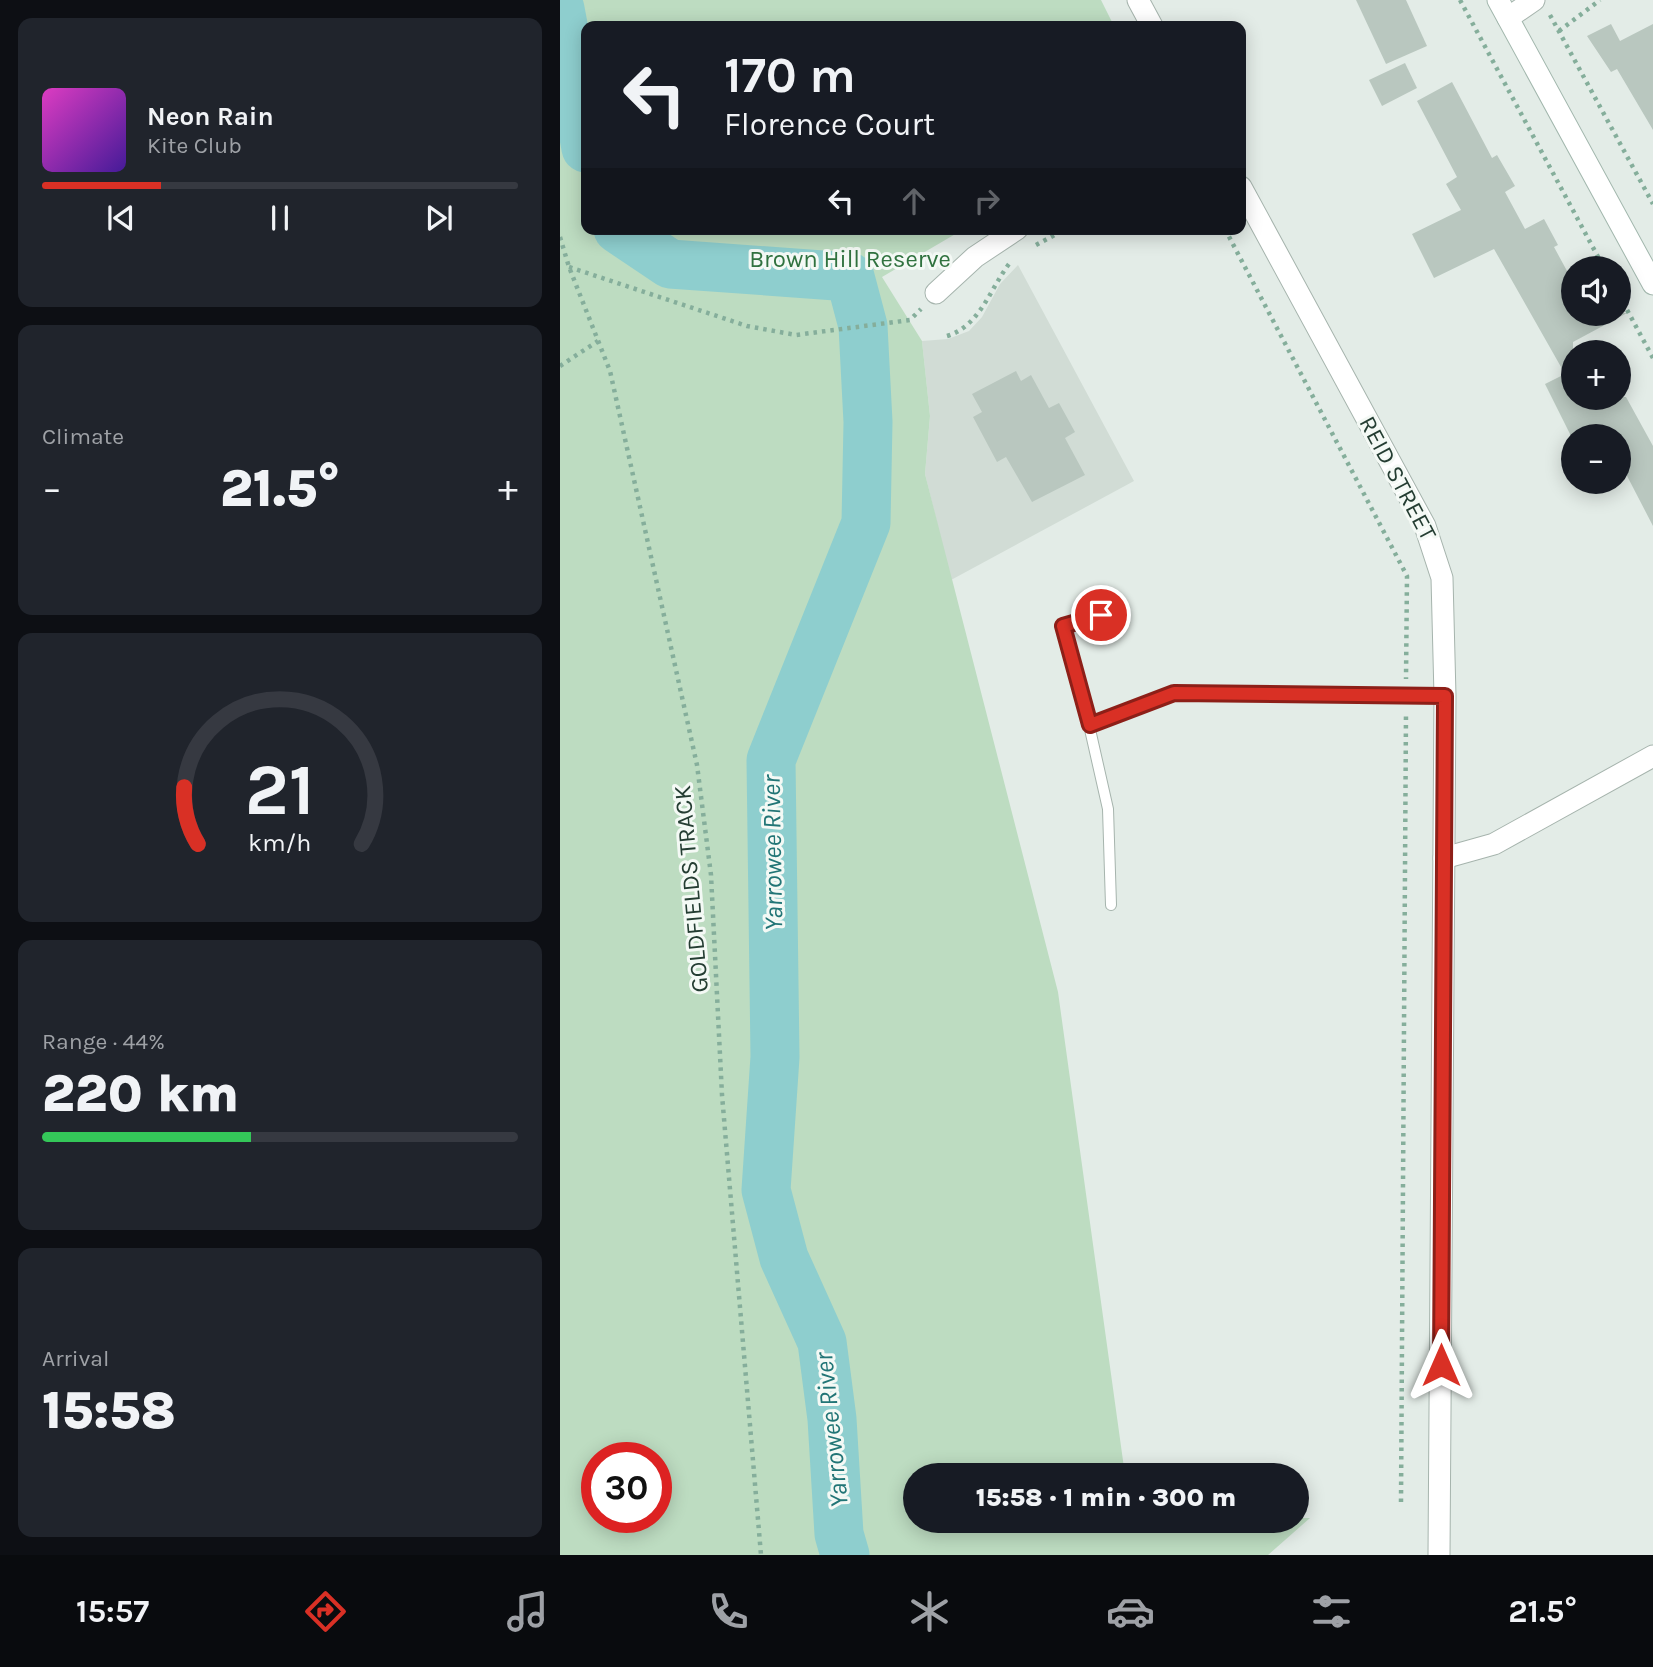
<!DOCTYPE html>
<html lang="en">
<head>
<meta charset="utf-8">
<style>
  :root { --surface:#171b24; --page:#20242c; --text:#f1f3f6; --muted:#9ea1a6; --line:#363941; --accent:#d93025 }
  body { margin:0; font-family:Karla,sans-serif; background:var(--page); color:var(--text); height:100vh; display:flex; flex-direction:column; font-size:26px; white-space:nowrap }
  * { box-sizing:border-box; margin:0 }
  p { font-size:23px; color:var(--muted) }
  .icon { flex:none; width:38px; height:38px; fill:none; stroke:currentColor; stroke-width:2; stroke-linecap:round; stroke-linejoin:round }
  .map { position:relative; flex:1; overflow:hidden }
  .details { display:flex; flex-direction:column; gap:18px; padding:18px; background:#0d0f14; width:560px }
  .details>* { flex:none }
  .hud { position:absolute; left:21px; top:21px; width:665px; height:214px; border-radius:14px; box-shadow:0 4px 18px #0003; background:#171b24; color:var(--text); overflow:hidden }
  .fabs { position:absolute; left:1001px; top:256px; display:grid; gap:14px }
  .fabs a { display:grid; place-items:center; width:70px; height:70px; border-radius:50%; background:var(--surface); box-shadow:0 4px 18px #0003; font-size:35px }
  .speed { position:absolute; left:21px; top:1442px; display:flex; gap:14px; font-size:35px; font-weight:700; text-align:center }
  .speed>* { display:grid; place-content:center; width:91px; height:91px; border-radius:50%; background:var(--surface); box-shadow:0 4px 18px #0003; line-height:1 }
  .speed .limit { border:10px solid #d22; background:#fff; color:#111 }
  .pin { position:absolute; display:grid; place-items:center; width:60px; height:60px; color:#fff; margin:-30px; border:4px solid #fff; border-radius:50%; box-shadow:0 2px 7px #0007 }
  .me { position:absolute; width:77px; margin:-38px; rotate:0deg; stroke-linejoin:round; filter:drop-shadow(0 0 5px #0008) }
  .turn { display:flex; align-items:center; gap:24px; height:147px; padding:0 28px; font-size:32px }
  .turn .icon { width:91px; height:91px; stroke-width:2.5 }
  .turn b { display:block; font-size:49px; line-height:60px }
  .lanes { display:flex; align-items:center; height:66px; padding:0 28px; background:#0003; justify-content:center; gap:35px; direction:ltr }
  .lanes .off { opacity:.35 }
  .big { font-size:52px; font-weight:800; line-height:1.1 }
  .details .tile { flex:1; display:flex; flex-direction:column; justify-content:center; gap:10px; min-width:0; padding:0 24px; border-radius:14px; background:var(--page) }
  .details .dial { align-items:center; gap:0 }
  .dial svg { height:182px; overflow:visible; fill:none; stroke:var(--line); stroke-width:7; stroke-linecap:round; text-anchor:middle }
  .dial text { fill:var(--text); stroke:none }
  .song { display:flex; align-items:center; gap:21px }
  .cover { width:84px; height:84px; border-radius:10px; background:linear-gradient(135deg,hsl(310 70% 55%),hsl(260 70% 35%)) }
  .played { height:7px; border-radius:4px; background:linear-gradient(90deg,var(--accent) 25%,var(--line) 25%) }
  .keys { display:flex; justify-content:space-around; direction:ltr }
  .heat { display:flex; justify-content:space-between; align-items:center; font-size:38px; direction:ltr }
  .charge { height:10px; border-radius:5px; background:linear-gradient(90deg,#34c759 44%,var(--line) 0) }
  .trip { position:absolute; left:343px; top:1463px; width:406px; height:70px; border-radius:35px; background:var(--surface); box-shadow:0 4px 18px #0003; font-weight:800; line-height:70px; text-align:center }
  .dock { display:flex; height:112px; justify-content:space-around; align-items:center; background:#090b0e; color:var(--muted) }
  .dock .icon { width:49px; height:49px }
  .dock .active { color:var(--accent) }
  .dock b { font-size:32px; color:var(--text) }
  main { display:flex; flex:1; min-height:0 }
  .map>svg:first-child { display:block }
</style>
</head>
<body>
<main>
<section class="details">
<div class="tile">
<div class="song"><i class="cover"></i><div><b>Neon Rain</b><p>Kite Club</p></div></div>
<div class="played"></div>
<div class="keys"><svg class="icon" aria-label="previous" viewBox="0 0 24 24"><path d="M18 5L8 12l10 7zM5 5v14"/></svg><svg class="icon" aria-label="pause" viewBox="0 0 24 24"><path d="M8 5v14M16 5v14"/></svg><svg class="icon" aria-label="next" viewBox="0 0 24 24"><path d="M6 5l10 7-10 7zM19 5v14"/></svg></div>
</div>
<div class="tile"><p>Climate</p>
<div class="heat"><a>−</a><b class="big">21.5°</b><a>+</a></div>
</div>
<div class="tile dial"><svg viewBox="0 0 100 80">
<path d="M14 69A42 42 0 1 1 86 69"/>
<path d="M14 69A42 42 0 0 1 8 44" stroke="#d93025"/>
<text x="50" y="56" font-size="32" font-weight="700">21</text>
<text x="50" y="72" font-size="11">km/h</text>
</svg></div>
<div class="tile"><p>Range · 44%</p><b class="big">220 km</b><div class="charge"></div></div>
<div class="tile"><p>Arrival</p><b class="big">15:58</b></div>
</section>
<div class="map">
<svg width="1093" height="1555" viewBox="0 0 1093 1555">
  <rect width="100%" height="100%" fill="#e3ece7"/>
  <!-- built -->
  <polygon fill="#d1dcd5" points="458,265 574,481 391,580 365,474 370,416 362,341 388,339 409,331 422,317 440,284"/>
  <!-- green -->
  <path fill="#bddcc1" fill-rule="evenodd" d="M0,0H541L554,26H26V229H404L322,277L362,341L370,416L365,474L498,992L565,1475H355V1521H737V1518H750L708,1555H0ZM37,1458H96V1517H37Z"/>
  <g fill="none" stroke-linecap="round" stroke-linejoin="round">
    <!-- river -->
    <g stroke="#8ecece" stroke-width="49">
      <polyline points="0,9 26,148"/>
      <polyline points="58,229 110,264 290,277 303,326 308,422 306,523 211,760 215,1057 206,1190 224,1258 262,1342 272,1419 279,1534 285,1555"/>
    </g>
  </g>
  <!-- building -->
  <g fill="#b9c7bf">
    <polygon points="796,0 846,0 867,46 826,64"/>
    <polygon points="1051,24 1060,41 1093,24 1093,130 1057,69 1051,72 1027,36"/>
    <polygon points="845,63 857,88 822,106 809,80"/>
    <polygon points="892,82 932,158 937,155 955,186 945,192 965,229 984,219 998,245 994,247 1013,282 1013,313 1067,313 1013,342 1013,397 1066,397 1093,446 1093,526 1065,472 1059,475 1059,436 1013,436 1013,440 985,384 1005,374 934,249 874,278 852,234 901,210 886,184 897,177 857,101"/>
    <polygon points="456,371 461,381 471,375 489,408 499,403 515,432 505,438 525,475 472,502 446,457 437,462 413,417 422,412 412,394"/>
  </g>
  <g fill="none" stroke-linecap="round" stroke-linejoin="round">
    <defs>
      <g id="lane">
        <polyline points="529,725 504,626 541,615"/>
        <polyline points="551,905 548,809 529,725 614,693 885,696"/>
      </g>
      <g id="street">
        <polyline points="578,0 592,26"/>
        <polyline points="948,18 974,0"/>
        <polyline points="681,187 865,526 882,578 885,696 879,1555"/>
        <polyline points="376,293 415,257 457,229"/>
        <polyline points="884,858 934,844 1093,756"/>
      </g>
      <polyline id="secondary" points="938,0 1093,284"/>
    </defs>
    <!-- lane casing -->
    <use href="#lane" stroke="#a6b4ad" stroke-width="12"/>
    <!-- street casing -->
    <use href="#street" stroke="#a6b4ad" stroke-width="23"/>
    <!-- secondary casing -->
    <use href="#secondary" stroke="#a2b7ad" stroke-width="23"/>
    <!-- path -->
    <g stroke="#85ae9b" stroke-width="4.5" stroke-dasharray="3.5 5" stroke-linecap="butt">
      <polyline points="900,0 1044,268"/>
      <polyline points="990,15 1093,204"/>
      <polyline points="999,31 1040,0"/>
      <polyline points="665,229 847,576 846,679"/>
      <polyline points="0,237 9,267 50,371 137,765 151,875 162,1095 201,1555"/>
      <polyline points="476,245 506,229"/>
      <polyline points="9,267 187,326 236,335 350,320 361,309"/>
      <polyline points="1059,295 1093,358"/>
      <path d="M387,336C420,326 430,289 449,264"/>
      <polyline points="0,366 38,341"/>
      <polyline points="841,1502 846,712"/>
    </g>
    <!-- lane -->
    <use href="#lane" stroke="#fff" stroke-width="10"/>
    <!-- street -->
    <use href="#street" stroke="#fff" stroke-width="21"/>
    <!-- secondary -->
    <use href="#secondary" stroke="#fff" stroke-width="21"/>
  </g>
  <g fill="none" stroke-linecap="round" stroke-linejoin="round">
    <defs>
      <polyline id="route" points="541,615 503,626 530,725 614,693 885,696 881,1365"/>
    </defs>
    <!-- route casing -->
    <use href="#route" stroke="#8d1f18" stroke-width="18"/>
    <!-- route -->
    <use href="#route" stroke="#d93025" stroke-width="12"/>
  </g>
  <g text-anchor="middle" stroke-width="6" stroke-linejoin="round" paint-order="stroke">
    <!-- park labels -->
    <g font-size="24" fill="#30723f" stroke="#f4f9f5">
      <text x="290" y="267">Brown Hill Reserve</text>
    </g>
    <!-- street labels -->
    <g font-size="24" fill="#243d32" stroke="#f4f9f5">
      <text transform="translate(838 478) rotate(62)" y="8">REID STREET</text>
      <text transform="translate(131 889) rotate(-95)" y="8">GOLDFIELDS TRACK</text>
    </g>
    <!-- water labels -->
    <g font-size="26" font-style="italic" fill="#217576" stroke="#f4f9f5">
      <text transform="translate(212 853) rotate(-91)" y="9">Yarrowee River</text>
      <text transform="translate(271 1430) rotate(-96)" y="9">Yarrowee River</text>
    </g>
  </g>
</svg>
<div class="fabs">
<a><svg class="icon" aria-label="sound" viewBox="0 0 24 24"><path d="M4 9h4l5-4v14l-5-4H4zM17 9q2 3 0 6"/></svg></a>
<a>+</a>
<a>−</a>
</div>
<div class="speed"><div class="limit">30</div></div>
<div class="pin" style="left:541px;top:615px;background:#d93025"><svg class="icon" aria-label="arrive" viewBox="0 0 24 24"><path d="M6 21V4h12l-3 4 3 4H6"/></svg></div>
<svg class="me" style="left:881px;top:1365px" viewBox="-20 -20 40 40"><path d="M0-17L14 15 0 8-14 15z" fill="#d93025" stroke="#fff" stroke-width="4"/></svg>
<div class="trip">15:58 · 1 min · 300 m</div>
<div class="hud">
<div class="turn"><svg class="icon" aria-label="left" viewBox="0 0 24 24"><path d="M17 20v-9H6M10 6l-5 5 5 5"/></svg><div><b>170 m</b>Florence Court</div></div>
<div class="lanes"><svg class="icon" aria-label="left" viewBox="0 0 24 24"><path d="M17 20v-9H6M10 6l-5 5 5 5"/></svg><svg class="icon off" aria-label="ahead" viewBox="0 0 24 24"><path d="M12 20V5M6 11l6-6 6 6"/></svg><svg class="icon off" aria-label="right" viewBox="0 0 24 24"><path d="M7 20v-9h11M14 6l5 5-5 5"/></svg></div>
</div>
</div>
</main>
<nav class="dock">
<b>15:57</b>
<svg class="icon active" aria-label="directions" viewBox="0 0 24 24"><path d="M12 3l9 9-9 9-9-9zM9 14v-3h6M13 9l2 2-2 2"/></svg>
<svg class="icon" aria-label="music" viewBox="0 0 24 24"><path d="M9 18V5l10-2v13"/><circle cx="6" cy="18" r="3"/><circle cx="16" cy="16" r="3"/></svg>
<svg class="icon" aria-label="phone" viewBox="0 0 24 24"><path d="M5 4h4l2 5-3 2q2 4 5 5l2-3 5 2v4C11 20 4 13 5 4z"/></svg>
<svg class="icon" aria-label="climate" viewBox="0 0 24 24"><path d="M12 3v18M4 7l16 10M4 17L20 7"/></svg>
<svg class="icon" aria-label="car" viewBox="0 0 24 24"><path d="M5 17H2v-5l4-1 3-4h7l3 4 3 1v5h-3M9 17h6M6 11h13"/><circle cx="7" cy="17" r="2"/><circle cx="17" cy="17" r="2"/></svg>
<svg class="icon" aria-label="filters" viewBox="0 0 24 24"><path d="M4 7h16M4 17h16"/><circle cx="9" cy="7" r="2"/><circle cx="15" cy="17" r="2"/></svg>
<b>21.5°</b>
</nav>
</body>
</html>
